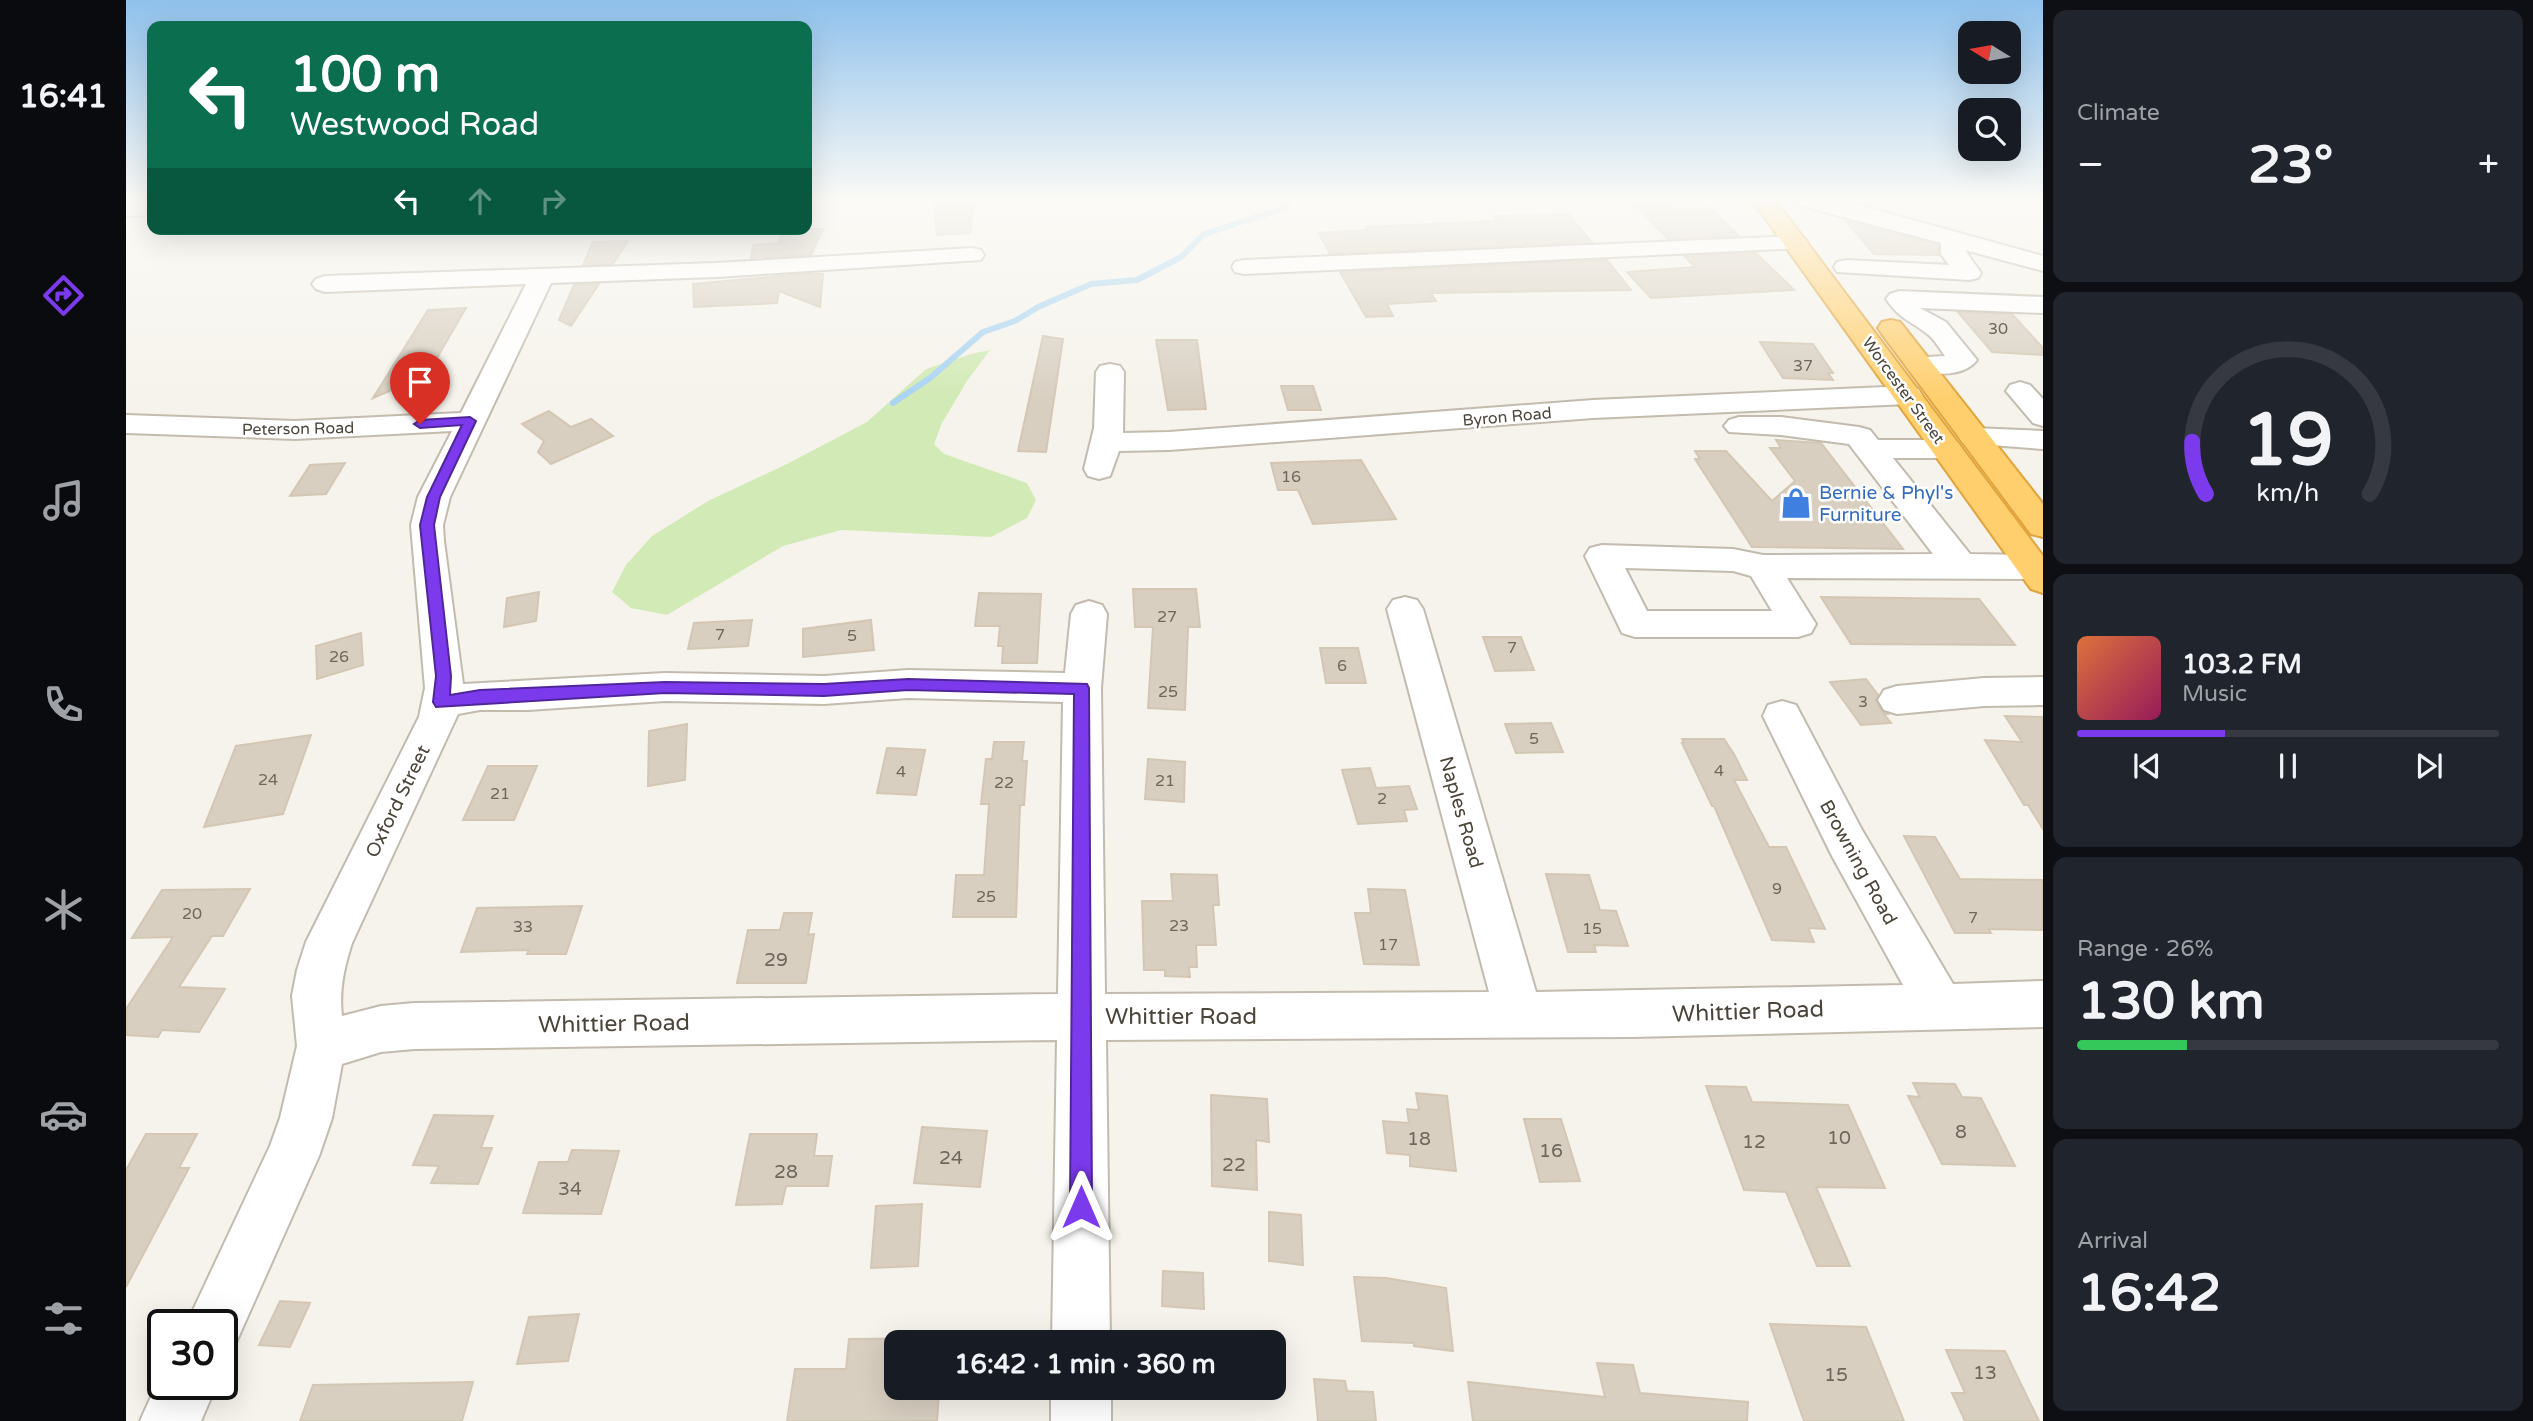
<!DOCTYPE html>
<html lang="en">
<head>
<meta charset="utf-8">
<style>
  :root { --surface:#171b24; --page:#20242c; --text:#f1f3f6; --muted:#9ea1a6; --line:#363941; --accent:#7c3aed }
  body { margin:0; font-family:"Varela Round",sans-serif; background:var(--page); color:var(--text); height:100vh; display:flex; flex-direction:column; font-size:26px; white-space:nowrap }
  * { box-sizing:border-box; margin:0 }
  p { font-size:23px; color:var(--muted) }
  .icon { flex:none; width:38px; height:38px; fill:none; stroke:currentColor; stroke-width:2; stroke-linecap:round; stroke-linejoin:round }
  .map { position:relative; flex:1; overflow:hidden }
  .drawer { display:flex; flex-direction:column; gap:10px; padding:10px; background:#0d0f14; width:490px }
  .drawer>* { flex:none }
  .hud { position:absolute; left:21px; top:21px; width:665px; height:214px; border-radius:14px; box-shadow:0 7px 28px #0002; background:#0b6e4f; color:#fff; overflow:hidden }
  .needle { width:46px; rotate:281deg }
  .buttons { position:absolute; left:1832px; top:21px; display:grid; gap:14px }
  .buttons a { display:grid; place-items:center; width:63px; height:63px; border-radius:14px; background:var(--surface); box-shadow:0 7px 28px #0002; font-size:35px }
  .speed { position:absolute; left:21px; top:1309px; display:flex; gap:14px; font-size:35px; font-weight:700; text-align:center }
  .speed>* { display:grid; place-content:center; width:91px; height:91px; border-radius:50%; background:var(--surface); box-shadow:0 7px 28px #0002; line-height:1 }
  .speed .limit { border:4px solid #111; border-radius:10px; background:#fff; color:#111 }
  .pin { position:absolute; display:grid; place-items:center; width:60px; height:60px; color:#fff; margin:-72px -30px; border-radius:50% 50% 50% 0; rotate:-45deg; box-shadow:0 0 7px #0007 }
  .pin .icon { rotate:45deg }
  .me { position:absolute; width:77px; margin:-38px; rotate:0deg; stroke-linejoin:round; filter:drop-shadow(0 0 5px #0008) }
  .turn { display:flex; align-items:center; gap:24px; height:147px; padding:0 28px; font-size:32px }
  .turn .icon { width:91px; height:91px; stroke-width:2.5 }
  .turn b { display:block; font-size:49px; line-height:60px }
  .lanes { display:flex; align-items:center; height:66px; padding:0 28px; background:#0003; justify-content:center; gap:35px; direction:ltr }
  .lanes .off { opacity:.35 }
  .big { font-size:52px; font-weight:700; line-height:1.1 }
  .drawer .widget { flex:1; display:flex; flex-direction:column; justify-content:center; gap:10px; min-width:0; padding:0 24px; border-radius:14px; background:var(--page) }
  .drawer .dial { align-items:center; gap:0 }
  .dial svg { height:182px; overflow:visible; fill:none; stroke:var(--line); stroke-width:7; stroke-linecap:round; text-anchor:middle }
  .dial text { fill:var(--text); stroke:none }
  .song { display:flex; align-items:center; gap:21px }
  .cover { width:84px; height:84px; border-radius:10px; background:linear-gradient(135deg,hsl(20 70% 55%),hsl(330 70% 35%)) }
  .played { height:7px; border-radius:4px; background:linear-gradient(90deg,var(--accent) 35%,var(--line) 35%) }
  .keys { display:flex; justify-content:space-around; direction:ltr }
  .heat { display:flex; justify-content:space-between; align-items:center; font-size:38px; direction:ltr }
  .charge { height:10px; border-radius:5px; background:linear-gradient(90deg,#34c759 26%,var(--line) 0) }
  .trip { position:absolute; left:758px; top:1330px; width:402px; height:70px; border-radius:14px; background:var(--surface); box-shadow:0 7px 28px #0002; font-weight:700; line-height:70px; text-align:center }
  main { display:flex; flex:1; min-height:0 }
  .tab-bar { display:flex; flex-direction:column; width:126px; justify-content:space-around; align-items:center; background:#090b0e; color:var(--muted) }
  .tab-bar .icon { width:49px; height:49px }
  .tab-bar .on { color:var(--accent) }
  .tab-bar b { font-size:32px; color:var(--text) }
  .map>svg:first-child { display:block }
</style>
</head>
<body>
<main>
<nav class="tab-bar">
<b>16:41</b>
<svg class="icon on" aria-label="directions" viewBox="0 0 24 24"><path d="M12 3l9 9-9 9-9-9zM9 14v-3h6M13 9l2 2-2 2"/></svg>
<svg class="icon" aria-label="music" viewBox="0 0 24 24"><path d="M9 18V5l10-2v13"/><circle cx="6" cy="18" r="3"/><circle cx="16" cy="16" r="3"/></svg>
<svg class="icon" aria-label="phone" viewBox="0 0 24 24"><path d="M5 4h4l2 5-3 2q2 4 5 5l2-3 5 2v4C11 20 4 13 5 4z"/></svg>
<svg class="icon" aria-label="climate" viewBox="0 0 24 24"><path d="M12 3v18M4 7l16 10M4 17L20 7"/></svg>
<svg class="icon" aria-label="car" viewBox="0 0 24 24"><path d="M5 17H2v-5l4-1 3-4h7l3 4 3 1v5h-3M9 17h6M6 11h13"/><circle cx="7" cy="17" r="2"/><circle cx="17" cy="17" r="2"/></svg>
<svg class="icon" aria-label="filters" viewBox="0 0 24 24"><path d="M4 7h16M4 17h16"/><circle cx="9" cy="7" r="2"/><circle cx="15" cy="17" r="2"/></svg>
</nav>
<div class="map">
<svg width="1917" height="1421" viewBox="0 0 1917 1421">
  <rect width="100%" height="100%" fill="#f6f3ec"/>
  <!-- green -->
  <polygon fill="#d2eab5" points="864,350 841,381 816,423 808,444 818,454 901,483 910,500 901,518 865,537 715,530 657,546 541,615 505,608 486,592 500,565 526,536 582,501 661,464 741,422 800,369 845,354"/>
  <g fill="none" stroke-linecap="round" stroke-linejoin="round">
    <!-- stream -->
    <polyline stroke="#a9d4f2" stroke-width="6" points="767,403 804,378 857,332 889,321 912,307 965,284 1011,280 1055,257 1078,234 1159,208 1163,204 1162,200"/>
  </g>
  <!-- building -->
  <g fill="#d8cfc1" stroke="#d3c7b4" stroke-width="2">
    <polygon points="808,200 848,200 844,233 811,235"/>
    <polygon points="1541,203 1548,210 1585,208 1613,236 1542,239 1509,205"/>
    <polygon points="1442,214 1466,242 1204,254 1193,233 1242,230 1240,227 1372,221 1368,216"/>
    <polygon points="1720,221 1812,245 1813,255 1748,254"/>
    <polygon points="659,229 697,229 685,255 625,258 627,245 652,243"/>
    <polygon points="502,241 487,264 457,265 467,242"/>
    <polygon points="1630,253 1668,290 1525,298 1501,272 1569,267 1558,256"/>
    <polygon points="1481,260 1505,290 1305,293 1310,301 1261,304 1267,316 1240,317 1214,272"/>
    <polygon points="676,274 697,274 694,307 653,291 651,303 568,307 567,284"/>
    <polygon points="473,284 445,326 433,320 448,285"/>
    <polygon points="340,308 301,375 247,398 302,310"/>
    <polygon points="1832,312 1886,314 1917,348 1917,355 1866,352"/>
    <polygon points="917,336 937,339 920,452 892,451"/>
    <polygon points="1030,340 1071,340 1080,409 1042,410"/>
    <polygon points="1634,342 1687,344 1707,373 1702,373 1707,380 1657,378"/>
    <polygon points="1155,386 1187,386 1195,410 1162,410"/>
    <polygon points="423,411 445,427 465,419 487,436 425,464 412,452 418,441 396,424"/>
    <polygon points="1650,440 1695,443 1777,549 1626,547 1569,459 1574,459 1569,451 1600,451 1646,501 1669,481 1644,448 1655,448"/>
    <polygon points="1235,460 1270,519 1187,524 1172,490 1152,490 1145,463"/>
    <polygon points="219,463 200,494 164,496 184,465"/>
    <polygon points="1007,589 1070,589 1074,627 1062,627 1059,710 1022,708 1027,627 1009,627"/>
    <polygon points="413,592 410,621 378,627 381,598"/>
    <polygon points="853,593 915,594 911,663 876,663 877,646 872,646 874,626 849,626"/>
    <polygon points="1695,597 1853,599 1889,645 1725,644"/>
    <polygon points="626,620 622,646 562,649 568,623"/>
    <polygon points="745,620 748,650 677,657 677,629"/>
    <polygon points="235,633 237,665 191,679 190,646"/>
    <polygon points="1357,637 1395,637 1408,670 1369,671"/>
    <polygon points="1194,648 1232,648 1240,683 1200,683"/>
    <polygon points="1740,679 1752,695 1750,701 1756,711 1761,714 1758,714 1765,723 1735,725 1704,682"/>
    <polygon points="1879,716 1917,717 1917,829 1902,805 1898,805 1859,740 1896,742"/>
    <polygon points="1425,723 1437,752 1390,753 1379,724"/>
    <polygon points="561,724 559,780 522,786 523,731"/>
    <polygon points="185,735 157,814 78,827 110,746"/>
    <polygon points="1556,739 1598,739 1608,754 1621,780 1608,780 1643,847 1660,847 1699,929 1682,928 1688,942 1646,940 1588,806 1586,806 1556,743 1558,743"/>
    <polygon points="868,742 898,742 896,761 901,761 898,805 894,805 890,917 827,917 830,875 858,875 863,804 855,804 860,759 866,759"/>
    <polygon points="761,748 799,750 790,795 751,793"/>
    <polygon points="1022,759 1059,762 1058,802 1019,799"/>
    <polygon points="362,766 411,766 388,820 337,820"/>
    <polygon points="1244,768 1250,788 1283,786 1291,809 1278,810 1281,821 1232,824 1216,770"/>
    <polygon points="1778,836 1809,837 1834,879 1917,880 1917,930 1862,929 1865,933 1829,933"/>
    <polygon points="1045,874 1091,875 1093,905 1087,905 1090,945 1070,945 1071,967 1063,967 1064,977 1039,976 1039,970 1018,970 1016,901 1047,901"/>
    <polygon points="1420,874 1463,875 1474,910 1490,911 1502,946 1468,945 1470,952 1442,952"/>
    <polygon points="124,889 97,936 86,936 53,987 99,989 73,1032 36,1030 32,1037 0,1035 0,1009 47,937 6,938 36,890"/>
    <polygon points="1242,889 1279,890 1293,965 1238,964 1229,913 1245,913"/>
    <polygon points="456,906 440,954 401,954 403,950 335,952 351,908"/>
    <polygon points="658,913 686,913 682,935 688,934 680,983 611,983 622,930 654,930"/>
    <polygon points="1787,1083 1829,1084 1836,1097 1855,1098 1889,1166 1816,1164 1782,1096 1794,1097"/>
    <polygon points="1580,1086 1620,1087 1626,1102 1722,1105 1759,1188 1690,1187 1724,1266 1691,1266 1660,1192 1618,1190"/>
    <polygon points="1290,1093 1321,1096 1330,1171 1284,1166 1284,1155 1261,1153 1257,1121 1283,1123 1281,1109 1293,1110"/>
    <polygon points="1085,1095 1141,1099 1143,1142 1130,1140 1131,1190 1086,1186"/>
    <polygon points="308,1115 367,1116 355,1148 366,1148 352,1184 305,1183 313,1166 287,1165"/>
    <polygon points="1398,1119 1435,1119 1454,1181 1414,1182"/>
    <polygon points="796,1127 861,1131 854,1187 788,1183"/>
    <polygon points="20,1134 71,1134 53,1168 63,1168 0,1287 0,1170"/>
    <polygon points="624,1134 691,1134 688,1156 706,1156 702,1186 660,1186 656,1204 610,1205"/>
    <polygon points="446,1150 493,1151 475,1214 397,1213 413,1162 442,1162"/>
    <polygon points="796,1204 792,1266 745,1268 750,1206"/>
    <polygon points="1143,1212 1175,1215 1177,1265 1143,1261"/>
    <polygon points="1037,1271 1077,1273 1078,1309 1036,1306"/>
    <polygon points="1228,1277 1260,1278 1320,1288 1327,1351 1288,1346 1288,1343 1236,1341"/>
    <polygon points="154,1301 184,1303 164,1347 133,1345"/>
    <polygon points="453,1314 442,1361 391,1364 403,1317"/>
    <polygon points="1644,1324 1740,1327 1778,1421 1678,1421"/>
    <polygon points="850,1338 849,1342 770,1342 770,1388 847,1388 846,1394 813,1394 811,1421 661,1421 669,1369 720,1369 723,1339"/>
    <polygon points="1820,1350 1879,1351 1913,1421 1839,1421 1826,1393 1839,1393"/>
    <polygon points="1471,1363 1507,1365 1514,1393 1622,1402 1621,1421 1347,1421 1342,1382 1479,1397"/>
    <polygon points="1188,1379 1219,1381 1221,1391 1247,1392 1250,1421 1192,1421"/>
    <polygon points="347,1382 336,1421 174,1421 187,1385"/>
  </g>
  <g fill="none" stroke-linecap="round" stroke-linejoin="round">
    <defs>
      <g id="minor">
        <polygon points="1669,200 1712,200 1729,204 1917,256 1917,271 1839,250 1855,273 1852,278 1843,280 1711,272 1708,267 1711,262 1720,260 1823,265 1815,254 1815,243 1672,205"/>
        <polygon points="26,201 26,215 0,216 0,202"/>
        <polygon points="1670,236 1678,238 1682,243 1678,248 1118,274 1109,272 1106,267 1109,262 1118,260"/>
        <path d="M846,248L855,250L858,255L855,260L590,277L425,283L324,497L317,525L318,541L337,684L539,673L698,676L782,670L939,673L945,614L950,605L963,601L976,605L981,614L975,688L979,994L1363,992L1261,609L1267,600L1279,597L1291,600L1297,609L1410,992L1777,985L1706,856L1637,716L1642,705L1656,701L1670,705L1736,830L1827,984L1917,981V1027L1506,1037L980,1040L984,1342H926L931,1040L288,1049L255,1052L216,1064L206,1118L193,1156L109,1345L96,1351V1325H60L144,1146L154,1118L171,1046L166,996L171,970L180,942L293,717L299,688L285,525L292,497L326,431L169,439L0,433V415L169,421L335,413L400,284L199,292L190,289L186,284L190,279L199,276L590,263ZM782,698L937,702L932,994L288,1003L255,1006L216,1016C213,990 218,968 226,943L332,714L354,710H402L539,701L698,704Z"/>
        <path d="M1773,291L1917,297V313L1794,308L1820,322L1851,360C1838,378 1803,375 1783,370L1779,364L1783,358L1819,356C1813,348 1808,338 1800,333C1782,319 1775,320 1760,299L1764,294Z"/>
        <polygon points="984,364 994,366 998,372 997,433 1043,432 1467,400 1782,386 1792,389 1796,395 1792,401 1782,404 1467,418 1043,450 993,451 984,476 973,479 962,476 958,469 968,428 970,372 974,366"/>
        <polygon points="1894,382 1904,385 1917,399 1917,426 1907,423 1880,391 1884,385"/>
        <path d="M1613,417H1655L1733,427L1744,430L1752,440H1821L1832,443L1836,449L1832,455L1821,458H1767L1844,554L1907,555L1917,558V576L1907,579L1661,578L1690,624L1685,633L1672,637H1509L1496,633L1459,556L1464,548L1476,545L1607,549L1637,555L1807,554L1723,444L1655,435L1603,432L1598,426L1603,420ZM1499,568L1607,571L1625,576L1646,611H1521Z"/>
        <polygon points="1848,428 1917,431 1917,449 1837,443 1833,437 1837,431"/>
        <polygon points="1917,677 1917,705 1858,706 1771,714 1758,710 1752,700 1758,690 1771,686 1858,678"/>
        <polygon points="37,1370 37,1384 91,1384 75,1421 14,1421"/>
        <rect x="925" y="1388" width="60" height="33"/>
      </g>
      <g id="highway">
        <polygon points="1626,200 1649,200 1917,556 1917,593 1905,589"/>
        <polygon points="1765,320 1774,322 1917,504 1917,537 1905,534 1756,334 1752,328 1756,322"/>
      </g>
    </defs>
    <!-- minor casing -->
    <use href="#minor" stroke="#c2bbae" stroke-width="4"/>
    <!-- highway casing -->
    <use href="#highway" stroke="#e0a43c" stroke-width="4"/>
    <!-- minor -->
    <use href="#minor" fill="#fff" fill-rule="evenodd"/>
    <!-- highway -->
    <use href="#highway" fill="#ffcf6e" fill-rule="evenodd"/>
  </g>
  <!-- sky -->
  <linearGradient id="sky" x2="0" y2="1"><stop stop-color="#8fc1ec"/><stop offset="0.5" stop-color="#fbfaf6"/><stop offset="1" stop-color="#fbfaf6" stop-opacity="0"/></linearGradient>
  <rect width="1917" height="399" fill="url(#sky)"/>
  <!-- route -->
  <polygon fill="#7c3aed" stroke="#51269a" stroke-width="2" points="344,417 350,421 314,497 308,525 325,676 324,695 354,690 539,682 698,684 782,679 961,684 963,688 966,1207 963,1215 955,1218 947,1215 944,1207 948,694 782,690 698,696 539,693 310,707 307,702 310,676 294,525 301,497 336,425 294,428 288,424 294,420"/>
  <!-- icons -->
  <defs>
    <symbol id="shop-bare" viewBox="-9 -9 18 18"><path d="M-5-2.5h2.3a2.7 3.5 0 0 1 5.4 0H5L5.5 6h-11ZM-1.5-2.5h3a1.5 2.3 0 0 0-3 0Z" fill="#3f7fe0" stroke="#fff" stroke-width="2.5" paint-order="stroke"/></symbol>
  </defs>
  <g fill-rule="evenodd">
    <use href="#shop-bare" x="1648" y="481" width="44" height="44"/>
  </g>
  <g text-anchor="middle" stroke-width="5" stroke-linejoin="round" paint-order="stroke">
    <!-- number labels -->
    <g font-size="16" fill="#6e675b">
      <text x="1872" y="334">30</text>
      <text x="1677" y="371">37</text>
      <text x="1165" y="482">16</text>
      <text x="1041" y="622">27</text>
      <text x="594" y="640">7</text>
      <text x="726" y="641">5</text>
      <text x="1386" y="653">7</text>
      <text x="213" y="662">26</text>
      <text x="1216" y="671">6</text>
      <text x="1042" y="697">25</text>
      <text x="1737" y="707">3</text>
      <text x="1408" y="744">5</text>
      <text x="1593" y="776">4</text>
      <text x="775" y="777">4</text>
      <text x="142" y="785">24</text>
      <text x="1039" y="786">21</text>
      <text x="878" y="788">22</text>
      <text x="374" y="799">21</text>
      <text x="1256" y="804">2</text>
      <text x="1651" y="894">9</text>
      <text x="860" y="902">25</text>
      <text x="66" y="919">20</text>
      <text x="1847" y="923">7</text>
      <text x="1053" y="931">23</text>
      <text x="397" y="932">33</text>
      <text x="1466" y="934">15</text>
      <text x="1262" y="950">17</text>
    </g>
    <!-- far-street labels -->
    <g font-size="16" fill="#4b4439" stroke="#fff">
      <text transform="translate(1778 390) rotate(54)" y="6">Worcester Street</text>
      <text transform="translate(1381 416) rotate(-5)" y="6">Byron Road</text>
      <text transform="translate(172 428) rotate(-1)" y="6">Peterson Road</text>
    </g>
    <!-- shop labels -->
    <g font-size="19" fill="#366cbe" stroke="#fff" text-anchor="start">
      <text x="1693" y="499">Bernie &amp; Phyl's<tspan x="1693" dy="22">Furniture</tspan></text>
    </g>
    <!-- street labels -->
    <g font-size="19" fill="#4b4439" stroke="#fff">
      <text transform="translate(271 801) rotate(-64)" y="7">Oxford Street</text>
      <text transform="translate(1336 812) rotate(74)" y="7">Naples Road</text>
      <text transform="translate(1733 862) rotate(61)" y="7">Browning Road</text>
    </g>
    <!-- near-number labels -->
    <g font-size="19" fill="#6e675b">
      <text x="650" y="966">29</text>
      <text x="1835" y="1138">8</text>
      <text x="1713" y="1144">10</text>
      <text x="1293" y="1145">18</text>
      <text x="1628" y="1148">12</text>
      <text x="1425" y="1157">16</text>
      <text x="825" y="1164">24</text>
      <text x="1108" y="1171">22</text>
      <text x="660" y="1178">28</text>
      <text x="444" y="1195">34</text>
      <text x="1859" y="1379">13</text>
      <text x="1710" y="1381">15</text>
    </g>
    <!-- near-street labels -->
    <g font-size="23" fill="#4b4439" stroke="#fff">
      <text transform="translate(1622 1011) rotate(-2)" y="8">Whittier Road</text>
      <text x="1055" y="1024">Whittier Road</text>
      <text transform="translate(488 1023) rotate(-1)" y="8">Whittier Road</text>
    </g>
  </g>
</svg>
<div class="buttons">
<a><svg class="needle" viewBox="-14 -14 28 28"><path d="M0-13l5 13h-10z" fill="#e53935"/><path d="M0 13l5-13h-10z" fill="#9ea1a6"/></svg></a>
<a><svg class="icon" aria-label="search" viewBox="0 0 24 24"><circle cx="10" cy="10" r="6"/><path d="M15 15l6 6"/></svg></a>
</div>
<div class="speed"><div class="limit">30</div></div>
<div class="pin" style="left:294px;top:424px;background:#d93025"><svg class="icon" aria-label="arrive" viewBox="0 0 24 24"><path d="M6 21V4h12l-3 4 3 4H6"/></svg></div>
<svg class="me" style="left:955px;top:1207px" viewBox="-20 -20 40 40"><path d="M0-17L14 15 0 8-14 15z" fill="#7c3aed" stroke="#fff" stroke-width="4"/></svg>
<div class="trip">16:42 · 1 min · 360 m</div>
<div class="hud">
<div class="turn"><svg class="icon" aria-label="left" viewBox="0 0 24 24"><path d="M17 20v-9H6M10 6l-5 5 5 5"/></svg><div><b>100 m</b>Westwood Road</div></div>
<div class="lanes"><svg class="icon" aria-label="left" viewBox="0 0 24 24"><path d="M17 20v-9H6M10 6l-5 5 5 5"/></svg><svg class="icon off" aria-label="ahead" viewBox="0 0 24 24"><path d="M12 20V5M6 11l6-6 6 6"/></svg><svg class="icon off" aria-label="right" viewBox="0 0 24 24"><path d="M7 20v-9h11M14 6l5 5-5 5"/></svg></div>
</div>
</div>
<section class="drawer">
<div class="widget"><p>Climate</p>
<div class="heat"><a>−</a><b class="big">23°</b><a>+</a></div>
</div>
<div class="widget dial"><svg viewBox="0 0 100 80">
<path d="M14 69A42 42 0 1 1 86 69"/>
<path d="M14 69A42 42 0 0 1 8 46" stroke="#7c3aed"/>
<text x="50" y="56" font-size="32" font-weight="700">19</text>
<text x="50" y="72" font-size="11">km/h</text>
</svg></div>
<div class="widget">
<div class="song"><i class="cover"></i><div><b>103.2 FM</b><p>Music</p></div></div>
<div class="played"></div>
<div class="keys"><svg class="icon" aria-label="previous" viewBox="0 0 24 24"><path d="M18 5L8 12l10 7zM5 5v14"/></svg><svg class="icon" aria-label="pause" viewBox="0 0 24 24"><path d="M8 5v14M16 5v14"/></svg><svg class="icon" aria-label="next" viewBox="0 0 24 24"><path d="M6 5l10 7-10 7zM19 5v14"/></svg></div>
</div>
<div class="widget"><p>Range · 26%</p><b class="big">130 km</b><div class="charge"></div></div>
<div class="widget"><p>Arrival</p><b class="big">16:42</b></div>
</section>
</main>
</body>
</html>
